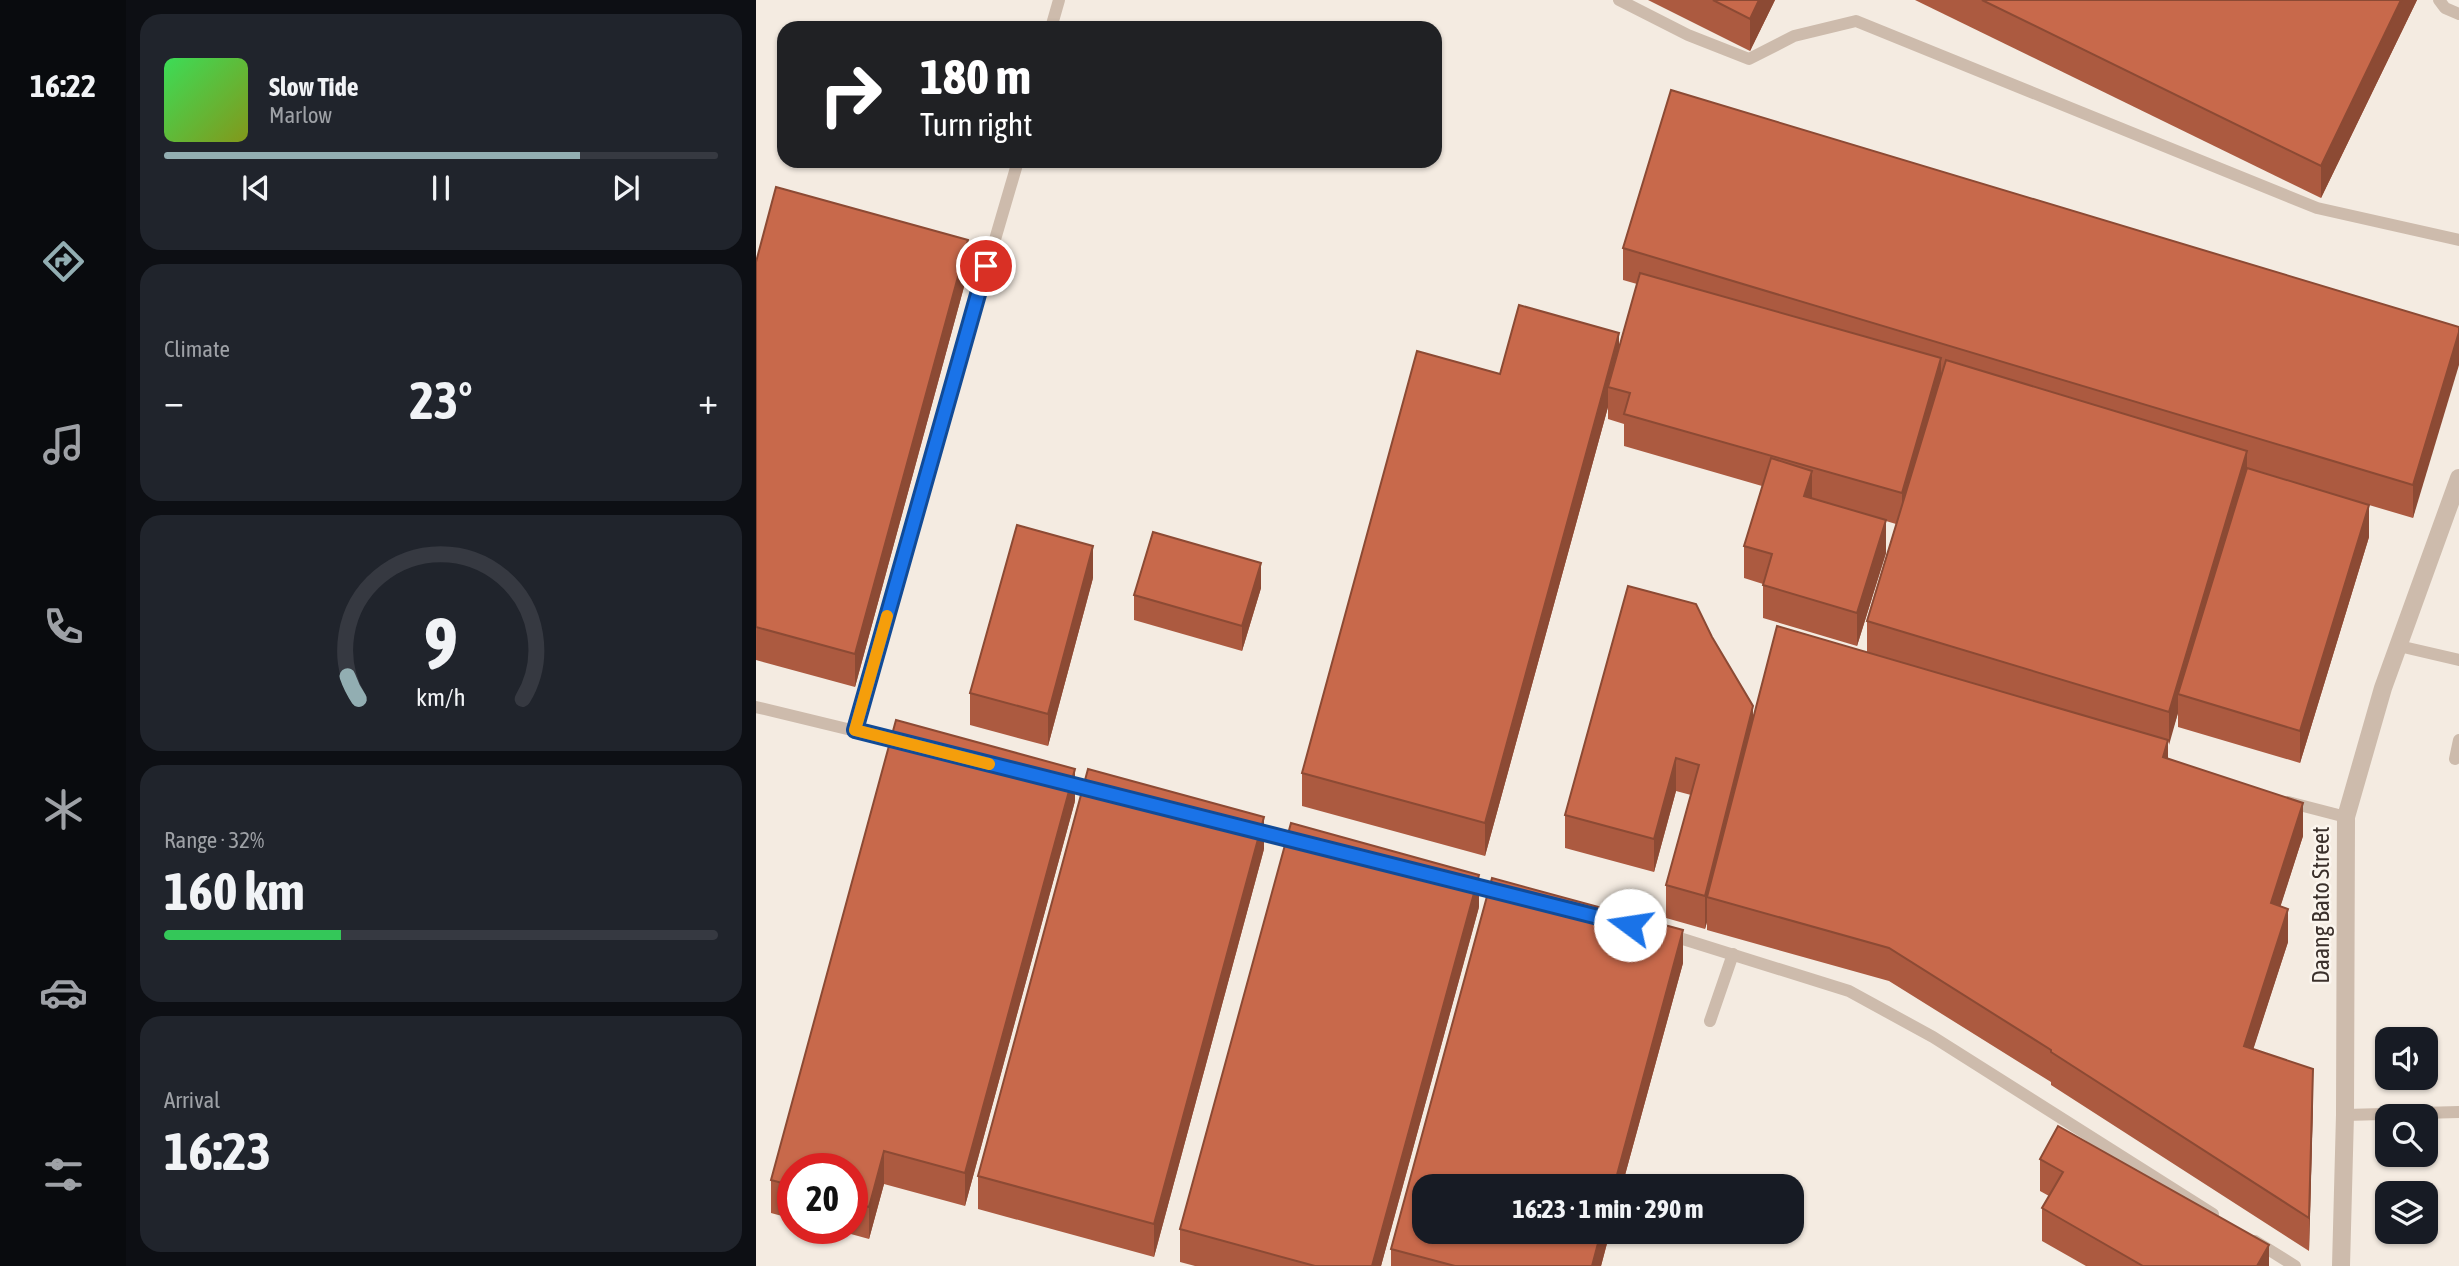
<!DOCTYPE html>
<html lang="en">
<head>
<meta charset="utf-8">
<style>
  :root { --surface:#171b24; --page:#20242c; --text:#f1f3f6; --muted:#9ea1a6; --line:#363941; --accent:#92aeb2 }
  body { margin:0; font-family:"Asap Condensed",sans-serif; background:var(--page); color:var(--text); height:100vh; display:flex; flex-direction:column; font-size:26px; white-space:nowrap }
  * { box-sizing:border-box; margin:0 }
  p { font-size:23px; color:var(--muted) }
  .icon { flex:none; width:38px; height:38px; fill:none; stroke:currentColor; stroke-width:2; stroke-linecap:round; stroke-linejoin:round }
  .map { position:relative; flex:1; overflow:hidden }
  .sheet { display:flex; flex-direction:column; gap:14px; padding:14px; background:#0d0f14; width:630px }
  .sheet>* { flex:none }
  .hud { position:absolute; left:21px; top:21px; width:665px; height:147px; border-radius:21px; box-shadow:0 2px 5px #0004; background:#202124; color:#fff; overflow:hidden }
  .buttons { position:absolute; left:1619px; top:1027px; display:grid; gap:14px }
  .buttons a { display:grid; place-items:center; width:63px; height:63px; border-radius:14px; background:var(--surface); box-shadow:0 2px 5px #0004; font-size:35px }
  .speed { position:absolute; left:21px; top:1153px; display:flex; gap:14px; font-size:35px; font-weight:700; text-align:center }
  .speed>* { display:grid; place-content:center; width:91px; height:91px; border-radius:50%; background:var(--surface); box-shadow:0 2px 5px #0004; line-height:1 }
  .speed .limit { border:10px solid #d22; background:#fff; color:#111 }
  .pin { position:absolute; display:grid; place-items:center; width:60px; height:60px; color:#fff; margin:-30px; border:4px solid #fff; border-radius:50%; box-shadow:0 2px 7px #0007 }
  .me { position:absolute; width:77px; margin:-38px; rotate:284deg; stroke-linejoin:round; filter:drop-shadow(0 0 5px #0008) }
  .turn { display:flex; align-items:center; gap:24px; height:147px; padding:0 28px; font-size:32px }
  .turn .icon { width:91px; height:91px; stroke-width:2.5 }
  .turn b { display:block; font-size:49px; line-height:60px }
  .big { font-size:52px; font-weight:700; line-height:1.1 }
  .sheet .tile { flex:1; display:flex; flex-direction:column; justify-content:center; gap:10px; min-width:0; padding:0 24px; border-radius:21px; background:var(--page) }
  .sheet .dial { align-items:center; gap:0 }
  .dial svg { height:182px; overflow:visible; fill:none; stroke:var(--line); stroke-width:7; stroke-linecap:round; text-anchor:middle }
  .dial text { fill:var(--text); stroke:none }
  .song { display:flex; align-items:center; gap:21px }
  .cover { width:84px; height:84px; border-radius:10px; background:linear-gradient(135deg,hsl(130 70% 55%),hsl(70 70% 35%)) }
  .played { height:7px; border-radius:4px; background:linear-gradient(90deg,var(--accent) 75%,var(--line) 75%) }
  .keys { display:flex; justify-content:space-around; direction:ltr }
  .heat { display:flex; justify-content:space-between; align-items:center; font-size:38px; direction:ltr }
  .charge { height:10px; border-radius:5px; background:linear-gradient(90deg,#34c759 32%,var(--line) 0) }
  .trip { position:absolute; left:656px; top:1174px; width:392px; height:70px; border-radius:21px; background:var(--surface); box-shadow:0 2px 5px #0004; font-weight:700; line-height:70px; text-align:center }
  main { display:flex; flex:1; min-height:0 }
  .tabs { display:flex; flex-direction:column; width:126px; justify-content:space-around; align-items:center; background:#090b0e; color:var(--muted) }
  .tabs .icon { width:49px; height:49px }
  .tabs .active { color:var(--accent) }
  .tabs b { font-size:32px; color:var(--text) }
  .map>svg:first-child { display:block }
</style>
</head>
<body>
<main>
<nav class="tabs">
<b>16:22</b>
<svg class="icon active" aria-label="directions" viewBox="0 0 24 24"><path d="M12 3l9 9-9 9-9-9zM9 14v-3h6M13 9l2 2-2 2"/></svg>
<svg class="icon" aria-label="music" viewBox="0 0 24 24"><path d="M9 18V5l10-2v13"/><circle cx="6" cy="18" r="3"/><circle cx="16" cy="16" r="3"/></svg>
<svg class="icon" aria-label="phone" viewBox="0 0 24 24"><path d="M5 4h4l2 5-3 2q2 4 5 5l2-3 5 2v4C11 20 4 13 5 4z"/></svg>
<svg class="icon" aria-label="climate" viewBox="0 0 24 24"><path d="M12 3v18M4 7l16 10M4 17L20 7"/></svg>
<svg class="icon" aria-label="car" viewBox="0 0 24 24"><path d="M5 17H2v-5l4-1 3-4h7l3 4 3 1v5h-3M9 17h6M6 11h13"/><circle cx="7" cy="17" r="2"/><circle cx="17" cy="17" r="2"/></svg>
<svg class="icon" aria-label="filters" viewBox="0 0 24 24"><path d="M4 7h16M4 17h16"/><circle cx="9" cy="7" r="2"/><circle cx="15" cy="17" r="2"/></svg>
</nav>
<section class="sheet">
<div class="tile">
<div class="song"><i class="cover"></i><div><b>Slow Tide</b><p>Marlow</p></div></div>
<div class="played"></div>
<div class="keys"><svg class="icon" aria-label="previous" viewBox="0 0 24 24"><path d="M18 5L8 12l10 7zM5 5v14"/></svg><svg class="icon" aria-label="pause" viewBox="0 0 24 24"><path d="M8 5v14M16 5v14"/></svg><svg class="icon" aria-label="next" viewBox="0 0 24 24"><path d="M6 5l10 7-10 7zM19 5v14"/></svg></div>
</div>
<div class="tile"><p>Climate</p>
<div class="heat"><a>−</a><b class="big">23°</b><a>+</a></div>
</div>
<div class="tile dial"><svg viewBox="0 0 100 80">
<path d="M14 69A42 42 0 1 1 86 69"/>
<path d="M14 69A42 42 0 0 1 9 59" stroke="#92aeb2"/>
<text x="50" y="56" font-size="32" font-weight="700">9</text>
<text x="50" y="72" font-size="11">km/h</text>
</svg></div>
<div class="tile"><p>Range · 32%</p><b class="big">160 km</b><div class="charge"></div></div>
<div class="tile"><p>Arrival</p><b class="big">16:23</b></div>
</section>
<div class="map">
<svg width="1703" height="1266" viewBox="0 0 1703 1266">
  <rect width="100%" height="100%" fill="#f4ebe1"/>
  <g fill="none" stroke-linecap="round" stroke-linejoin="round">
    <!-- service -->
    <g stroke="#cdbbac" stroke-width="12">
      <polyline points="863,0 932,35 993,59 1038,36 1100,21 1561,208 1703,240"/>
      <polyline points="1683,0 1689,8 1703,14"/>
      <polyline points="295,28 303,0"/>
      <polyline points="1643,646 1703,660"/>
      <polyline points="0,707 149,743"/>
      <polyline points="99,730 165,492 262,161"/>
      <polyline points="1699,759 1703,740"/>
      <polyline points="303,781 343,792"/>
      <polyline points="1532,802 1590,817"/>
      <polyline points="493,829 547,843"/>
      <polyline points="707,883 747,893"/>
      <polyline points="914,935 1093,991 1177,1037 1457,1214"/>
      <polyline points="954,1021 977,954"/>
      <polyline points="1589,1115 1703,1112"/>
      <polyline points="1499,1241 1539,1266"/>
    </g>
    <!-- minor -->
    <polyline stroke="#cdbbac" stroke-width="18" points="1585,1266 1589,1115 1590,817 1627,688 1703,478"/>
  </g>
  <!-- wall -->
  <g fill="#ac5a40">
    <polygon points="892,0 1019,0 994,51"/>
    <polygon points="1159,0 1661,0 1565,198"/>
    <polygon points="867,248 1703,327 1657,518 1613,505 1613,537 1544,763 1422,727 1422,713 1412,744 1412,759 1547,836 1524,907 1532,942 1497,1049 1557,1101 1553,1251 1295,1085 1295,1082 1133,981 951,930 951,922 949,929 910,918 910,885 935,795 920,791 898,872 809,848 809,815 997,719 1111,652 1111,621 1140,524 1130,521 1130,553 1101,646 1007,618 1007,584 988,578 988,546 1006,486 868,446 868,424 852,419 852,407 729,856 546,806 546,773 744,374 863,347 881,284 867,280"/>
    <polygon points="0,262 212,272 99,687 0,660"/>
    <polygon points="337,578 292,746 214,725 214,693"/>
    <polygon points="505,588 486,651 378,620 378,595"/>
    <polygon points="319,801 209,1206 128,1184 113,1239 73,1228 96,1228 96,1169 37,1169 37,1219 15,1213 15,1180"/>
    <polygon points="508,849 398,1257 222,1209 222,1176"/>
    <polygon points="736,878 927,930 927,963 866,1186 668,1186 668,1232 854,1232 845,1266 635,1266 635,1249"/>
    <polygon points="723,907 625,1266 439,1266 424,1262 424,1229"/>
    <polygon points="1284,1159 1513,1266 1330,1266 1286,1241 1286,1208 1293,1196 1284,1191"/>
  </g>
  <!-- shaded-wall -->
  <g fill="#8c4a34">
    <polygon points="1003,0 1019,0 994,51 994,19"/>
    <polygon points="1645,0 1661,0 1565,198 1565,166"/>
    <polygon points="212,240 212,272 99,687 99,654"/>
    <polygon points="1703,332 1703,365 1657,518 1657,485"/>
    <polygon points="863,333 863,365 852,387 852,407 729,856 729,823"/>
    <polygon points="1185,358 1185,391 1146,525 1146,493"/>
    <polygon points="1491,451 1491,483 1422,694 1422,713 1413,745 1413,712"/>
    <polygon points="1056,471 1056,504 1048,496"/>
    <polygon points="1613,505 1613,537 1544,763 1544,731"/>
    <polygon points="1130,520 1130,553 1101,646 1101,613"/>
    <polygon points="337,546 337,578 292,746 292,714"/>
    <polygon points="505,563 505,588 486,651 486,626"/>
    <polygon points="997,706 997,738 951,897 951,922 949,929 949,896"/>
    <polygon points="1412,740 1412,773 1407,757"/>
    <polygon points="920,758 920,791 898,872 898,839"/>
    <polygon points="319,769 319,801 209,1206 209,1173"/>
    <polygon points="1547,803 1547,836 1515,936 1515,903"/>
    <polygon points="508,817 508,849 398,1257 398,1224"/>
    <polygon points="723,875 723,907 625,1266 616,1266"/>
    <polygon points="1532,909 1532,942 1488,1078 1488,1046"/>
    <polygon points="927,930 927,963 866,1186 858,1186"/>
    <polygon points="1557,1069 1557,1101 1553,1251 1553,1218"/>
    <polygon points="128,1151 128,1184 113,1239 113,1207"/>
    <polygon points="845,1232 854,1232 845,1266 836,1266"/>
    <polygon points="1513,1245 1513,1266 1501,1266"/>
  </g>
  <!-- building -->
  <g fill="#c8694b" stroke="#8c4a34" stroke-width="2">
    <polygon points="957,0 1003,0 994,19"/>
    <polygon points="1226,0 1645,0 1565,166"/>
    <polygon points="915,90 1703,327 1703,332 1657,485 867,248"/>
    <polygon points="20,187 212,240 99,654 0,627 0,262"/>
    <polygon points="884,273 1185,358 1146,493 868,414 874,393 852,387"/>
    <polygon points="763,305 863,333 729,823 546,773 661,351 744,374"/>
    <polygon points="1190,360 1491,451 1413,712 1111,621"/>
    <polygon points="1015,458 1056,471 1048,496 1130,520 1101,613 1007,585 1016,554 988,546"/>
    <polygon points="1491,468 1613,505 1544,731 1422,694"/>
    <polygon points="261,525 337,546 292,714 214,693"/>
    <polygon points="397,532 505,563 486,626 378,595"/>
    <polygon points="872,586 940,604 956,637 997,706 949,896 910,885 943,765 920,758 898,839 809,815"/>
    <polygon points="1021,626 1412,740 1407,757 1547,803 1515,903 1532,909 1488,1046 1557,1069 1553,1218 1295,1052 1295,1050 1133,948 951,897"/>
    <polygon points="140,720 319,769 209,1173 128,1151 113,1207 96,1202 96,1169 37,1169 37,1186 15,1180"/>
    <polygon points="332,769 508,817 398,1224 222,1176"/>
    <polygon points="535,823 723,875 616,1266 559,1266 424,1229"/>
    <polygon points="736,878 927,930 858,1186 668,1186 668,1232 845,1232 836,1266 699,1266 635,1249"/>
    <polygon points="1302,1126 1513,1245 1501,1266 1387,1266 1286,1208 1307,1172 1284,1159"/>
  </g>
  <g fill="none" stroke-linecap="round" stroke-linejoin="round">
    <defs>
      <polyline id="route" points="230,266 99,730 874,925"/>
    </defs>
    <!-- route casing -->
    <use href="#route" stroke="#114b97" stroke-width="18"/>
    <!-- route -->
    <use href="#route" stroke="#1a73e8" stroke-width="12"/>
    <!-- slow -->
    <polyline stroke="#f59e0b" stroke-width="12" points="131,616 99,730 233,764"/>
  </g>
  <g text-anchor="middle" stroke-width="5" stroke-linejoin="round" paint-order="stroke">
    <!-- street labels -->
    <g font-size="24" fill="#3b302b" stroke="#fbf5ee">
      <text transform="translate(1565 905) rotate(-90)" y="8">Daang Bato Street</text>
    </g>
  </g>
</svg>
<div class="buttons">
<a><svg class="icon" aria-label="sound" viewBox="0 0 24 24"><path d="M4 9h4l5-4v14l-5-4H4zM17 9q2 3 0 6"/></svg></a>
<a><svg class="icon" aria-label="search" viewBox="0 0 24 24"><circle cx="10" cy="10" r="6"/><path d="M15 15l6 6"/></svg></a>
<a><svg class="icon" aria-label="layers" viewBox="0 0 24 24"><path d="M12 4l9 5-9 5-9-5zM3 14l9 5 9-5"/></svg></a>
</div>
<div class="speed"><div class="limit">20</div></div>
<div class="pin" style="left:230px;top:266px;background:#d93025"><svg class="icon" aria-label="arrive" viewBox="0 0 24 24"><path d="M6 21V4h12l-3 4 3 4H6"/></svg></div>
<svg class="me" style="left:874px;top:925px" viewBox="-20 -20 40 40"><circle r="19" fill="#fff"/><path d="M0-13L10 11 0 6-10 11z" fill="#1a73e8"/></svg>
<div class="trip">16:23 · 1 min · 290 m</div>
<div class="hud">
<div class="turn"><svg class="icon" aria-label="right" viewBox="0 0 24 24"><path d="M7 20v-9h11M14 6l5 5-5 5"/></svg><div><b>180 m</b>Turn right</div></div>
</div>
</div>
</main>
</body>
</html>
